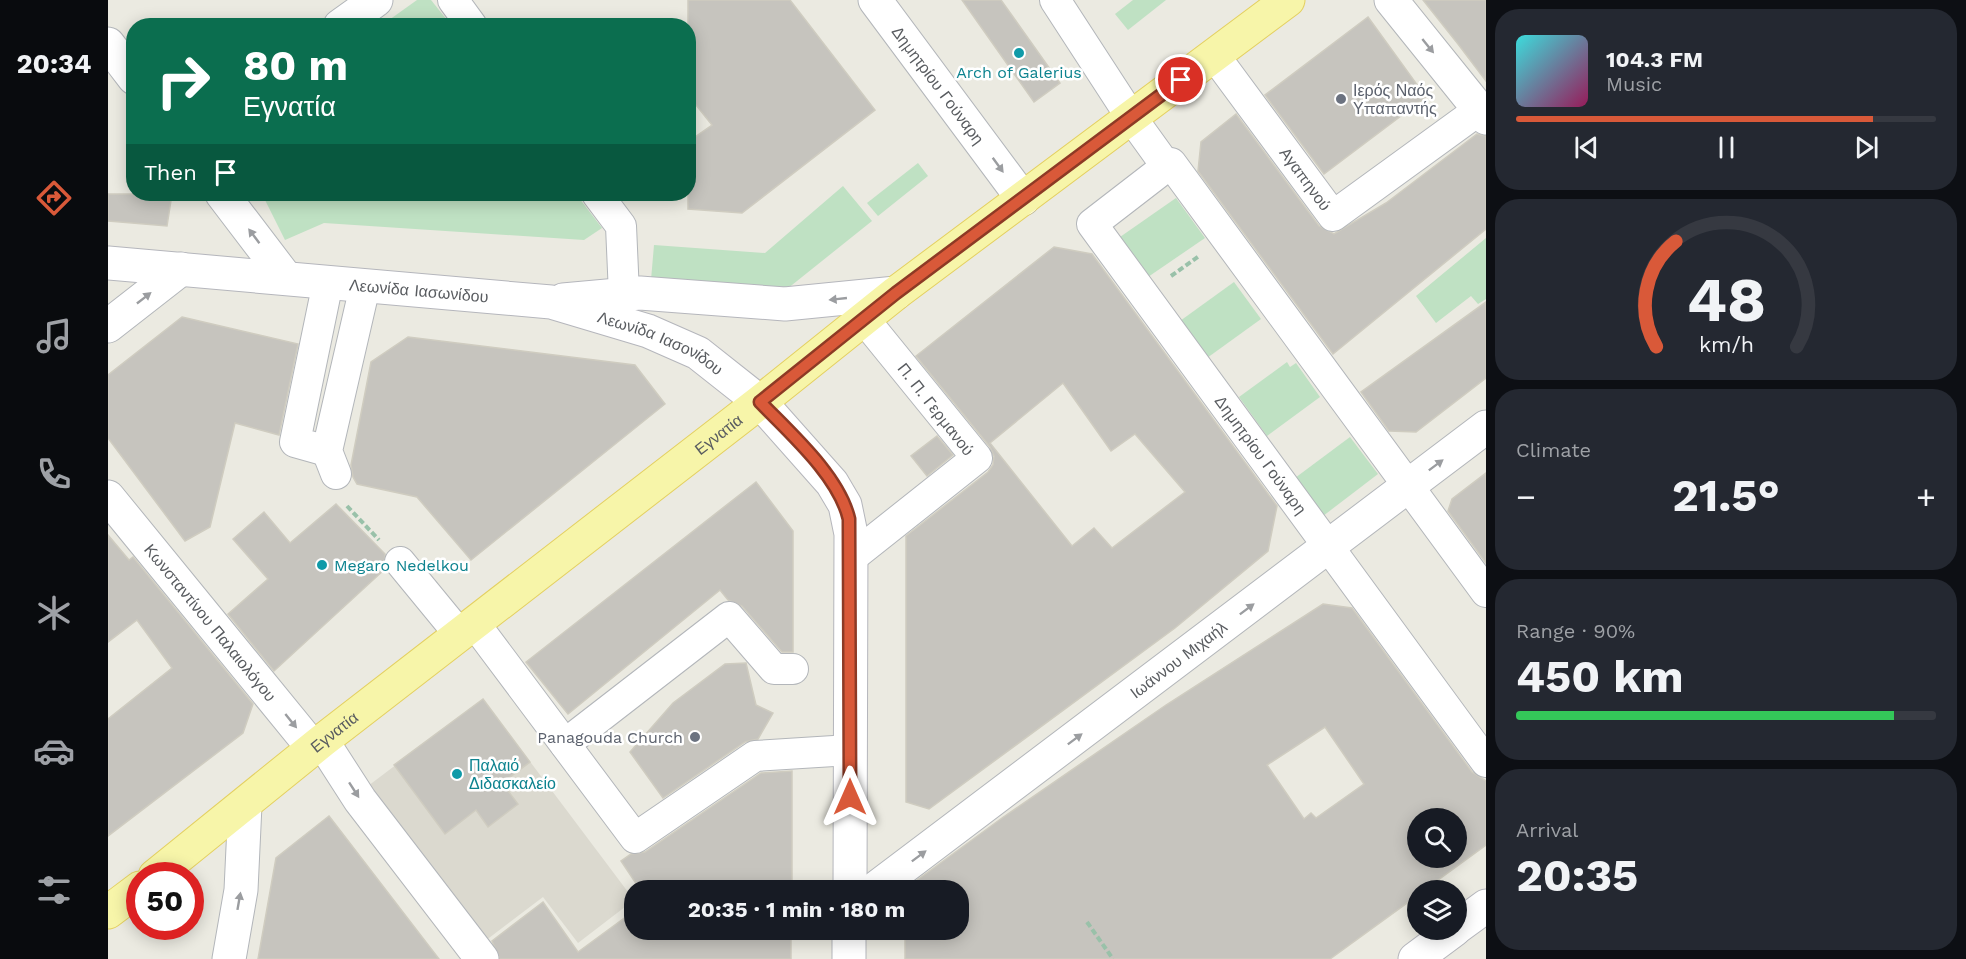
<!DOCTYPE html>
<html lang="en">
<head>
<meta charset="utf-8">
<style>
  :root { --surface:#171b24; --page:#242831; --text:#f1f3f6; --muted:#9ea1a6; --line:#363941; --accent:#d95939 }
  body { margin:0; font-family:"Work Sans",sans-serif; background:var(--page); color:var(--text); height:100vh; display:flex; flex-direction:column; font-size:22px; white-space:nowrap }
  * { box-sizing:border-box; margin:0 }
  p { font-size:20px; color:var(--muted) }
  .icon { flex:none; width:33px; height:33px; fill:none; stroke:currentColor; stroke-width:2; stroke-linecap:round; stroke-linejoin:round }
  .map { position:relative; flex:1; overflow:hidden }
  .sheet { display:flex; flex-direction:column; gap:9px; padding:9px; background:#0d0f14; width:480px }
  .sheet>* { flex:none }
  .guide { position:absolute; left:18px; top:18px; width:570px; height:183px; border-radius:24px; box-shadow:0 3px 15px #0003; background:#0b6e4f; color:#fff; overflow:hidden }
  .buttons { position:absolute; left:1299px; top:808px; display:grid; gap:12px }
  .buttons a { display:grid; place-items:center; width:60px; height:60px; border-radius:50%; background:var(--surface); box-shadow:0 3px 15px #0003; font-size:30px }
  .speed { position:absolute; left:18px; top:862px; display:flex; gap:12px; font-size:30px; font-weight:700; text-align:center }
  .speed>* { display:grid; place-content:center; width:78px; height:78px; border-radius:50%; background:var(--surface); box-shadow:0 3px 15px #0003; line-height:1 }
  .speed .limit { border:9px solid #d22; background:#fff; color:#111 }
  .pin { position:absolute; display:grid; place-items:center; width:51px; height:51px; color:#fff; margin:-26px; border:3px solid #fff; border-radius:50%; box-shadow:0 2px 6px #0007 }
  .me { position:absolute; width:66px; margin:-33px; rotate:0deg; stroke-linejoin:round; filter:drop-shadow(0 0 4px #0008) }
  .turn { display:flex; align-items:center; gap:21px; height:126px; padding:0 18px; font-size:27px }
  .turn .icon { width:78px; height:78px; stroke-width:2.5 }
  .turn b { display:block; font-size:42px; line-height:51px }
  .then { display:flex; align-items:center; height:57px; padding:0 18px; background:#0003; gap:12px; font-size:22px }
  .big { font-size:45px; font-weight:700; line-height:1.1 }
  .sheet .card { flex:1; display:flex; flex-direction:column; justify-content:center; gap:9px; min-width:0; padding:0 21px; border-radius:24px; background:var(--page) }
  .sheet .dial { align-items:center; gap:0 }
  .dial svg { height:156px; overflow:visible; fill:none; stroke:var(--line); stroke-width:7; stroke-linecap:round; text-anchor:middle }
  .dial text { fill:var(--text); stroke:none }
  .song { display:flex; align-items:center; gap:18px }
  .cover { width:72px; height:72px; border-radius:9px; background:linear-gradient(135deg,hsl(180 70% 55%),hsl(330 70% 35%)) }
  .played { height:6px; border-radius:3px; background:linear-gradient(90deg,var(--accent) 85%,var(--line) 85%) }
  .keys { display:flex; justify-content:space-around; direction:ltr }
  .heat { display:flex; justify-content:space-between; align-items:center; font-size:33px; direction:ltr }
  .charge { height:9px; border-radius:4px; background:linear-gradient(90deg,#34c759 90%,var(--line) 0) }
  .trip { position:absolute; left:516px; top:880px; width:345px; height:60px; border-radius:24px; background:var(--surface); box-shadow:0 3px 15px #0003; font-weight:700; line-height:60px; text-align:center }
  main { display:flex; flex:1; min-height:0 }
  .tabs { display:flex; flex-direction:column; width:108px; justify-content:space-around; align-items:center; background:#090b0e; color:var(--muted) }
  .tabs .icon { width:42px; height:42px }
  .tabs .current { color:var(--accent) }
  .tabs b { font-size:27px; color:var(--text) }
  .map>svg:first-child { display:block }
</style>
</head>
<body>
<main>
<nav class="tabs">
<b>20:34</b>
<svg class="icon current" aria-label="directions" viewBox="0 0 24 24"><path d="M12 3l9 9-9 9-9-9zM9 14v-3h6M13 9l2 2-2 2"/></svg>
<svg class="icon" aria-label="music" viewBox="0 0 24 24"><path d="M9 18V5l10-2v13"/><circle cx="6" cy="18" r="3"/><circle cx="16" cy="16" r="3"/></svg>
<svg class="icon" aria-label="phone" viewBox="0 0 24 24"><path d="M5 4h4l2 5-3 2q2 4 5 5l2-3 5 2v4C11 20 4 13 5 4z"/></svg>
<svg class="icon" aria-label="climate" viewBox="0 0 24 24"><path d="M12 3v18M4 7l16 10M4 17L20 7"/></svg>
<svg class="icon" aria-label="car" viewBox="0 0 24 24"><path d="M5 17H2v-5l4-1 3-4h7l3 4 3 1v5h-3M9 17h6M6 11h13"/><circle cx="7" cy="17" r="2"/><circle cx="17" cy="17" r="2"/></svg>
<svg class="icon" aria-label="filters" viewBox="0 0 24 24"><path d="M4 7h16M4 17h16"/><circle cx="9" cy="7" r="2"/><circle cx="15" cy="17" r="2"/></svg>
</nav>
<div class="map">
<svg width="1378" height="959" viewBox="0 0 1378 959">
  <rect width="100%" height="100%" fill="#ebeae1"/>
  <!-- education -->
  <polygon fill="#dbd9cf" points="375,699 526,900 470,943 435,897 377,941 260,786"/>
  <!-- green -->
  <g fill="#bfe1c3">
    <polygon points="309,0 323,0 343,25 274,25"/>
    <polygon points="1025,0 1058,0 1020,30 1007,14"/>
    <polygon points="810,163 820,176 770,216 759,203"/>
    <polygon points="735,186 764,221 674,293 543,280 546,245 657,253"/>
    <polygon points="154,194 468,194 494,228 476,240 216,223 177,240"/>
    <polygon points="1068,198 1097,238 1040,277 1012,237"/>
    <polygon points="1378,238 1378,299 1370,304 1363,296 1328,323 1308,296"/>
    <polygon points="1126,282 1153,319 1099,358 1072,321"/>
    <polygon points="1179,362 1182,367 1188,363 1212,397 1159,436 1131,397"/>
    <polygon points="1242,437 1270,474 1215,516 1187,478"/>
  </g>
  <!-- building -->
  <g fill="#c6c4be" stroke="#cfccc0" stroke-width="1.5" fill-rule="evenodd">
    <polygon points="580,0 682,0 767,110 634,213 580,209 580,142 604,125 580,95"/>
    <polygon points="854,0 893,0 952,83 926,102"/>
    <polygon points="1315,0 1378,0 1378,81 1350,44"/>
    <polygon points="1260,17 1318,97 1216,174 1157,95"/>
    <polygon points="1128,114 1211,226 1226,234 1278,203 1369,134 1378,136 1378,229 1225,354 1090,171 1093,142"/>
    <polygon points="0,194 64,194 59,226 0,221"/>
    <path d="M946,247L984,254L1169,506L1160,551L1067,628L821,809L798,802V536L880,472L885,465L886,456L882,447L808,356ZM955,383L1003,451L1027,434L1077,492L1004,548L986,528L964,546L882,443Z"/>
    <polygon points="1378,302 1378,378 1308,432 1281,431 1253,392"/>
    <polygon points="74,317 190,344 171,435 127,423 102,527 77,541 0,438 0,375"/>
    <polygon points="300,337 527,365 557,404 363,560 309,497 249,484 245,477 243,465 263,362"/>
    <polygon points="829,436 845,455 819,476 803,456"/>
    <polygon points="1378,473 1378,563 1340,511 1344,499"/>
    <polygon points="648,482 685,531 685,652 674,652 634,606 620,600 612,590 460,714 418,662"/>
    <polygon points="228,504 277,554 277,569 166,671 120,614 160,579 125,539 156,512 182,543"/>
    <polygon points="0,535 21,560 25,557 145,704 135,733 0,836 0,719 64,668 29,620 0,642"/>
    <path d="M1215,604L1244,608L1364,772L1378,781V845L1315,891H1310V895L1222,959H797V930H850V891L797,889L894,818L1058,705ZM1217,727L1256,784L1208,818L1203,813L1196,819L1159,765ZM1310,819H1348V858H1310Z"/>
    <polygon points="638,663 648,705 665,713 650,739 637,742 555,798 522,752 565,703 617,664"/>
    <polygon points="375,699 422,762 394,783 410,804 380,827 368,810 337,834 286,765"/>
    <polygon points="684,771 684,891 533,891 513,861 523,854 537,852 653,773"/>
    <polygon points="221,816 304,924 331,959 150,959 168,858"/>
    <polygon points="435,902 470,952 526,911 526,930 683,930 683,959 392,959 384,941"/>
  </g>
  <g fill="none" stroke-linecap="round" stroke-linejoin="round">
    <defs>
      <g id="pedestrian">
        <polyline points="345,0 364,26"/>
        <polyline points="947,0 1023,117 1059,167"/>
        <path id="s1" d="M1106,55L1225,216L1371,110"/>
        <polyline points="489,194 513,226 516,294"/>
        <polyline points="219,451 187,442 220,282"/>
        <polyline points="228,474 219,451 257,286"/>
        <polyline points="743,558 869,458 756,319"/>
        <polyline points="292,562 352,635"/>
        <path id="s2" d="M1378,592L1063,163L984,224L1378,762"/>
        <polyline points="367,624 527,838 647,756 742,750"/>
        <polyline points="457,744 621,617 666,669 685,669"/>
      </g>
      <g id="minor">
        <path id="s3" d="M767,0L915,199"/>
        <polyline points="1283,0 1378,118"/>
        <polyline points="232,26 268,0"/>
        <polyline points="0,44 26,78"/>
        <polyline points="114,194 178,278"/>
        <polyline points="0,326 73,269"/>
        <path id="s4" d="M0,497L205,748"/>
        <polyline points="214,741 252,800 374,959"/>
        <path id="s5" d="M764,891L1378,427"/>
        <polyline points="121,959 133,890 137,805"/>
      </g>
      <g id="secondary">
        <path id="s6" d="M0,263L443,302L540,331L590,353L652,402L724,483L737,505L743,534L742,891"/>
        <polyline points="455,300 532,293 677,304 788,293"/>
        <polyline points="1348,928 1378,906"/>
        <polyline points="741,959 741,930"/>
        <polyline points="1307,959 1346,930"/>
      </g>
      <g id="primary">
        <path id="s7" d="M47,876L214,741L652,402L788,293L1180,0"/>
        <polyline points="0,912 32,888"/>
      </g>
    </defs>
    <!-- pedestrian casing -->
    <use href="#pedestrian" stroke="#b3b6ba" stroke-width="32"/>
    <!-- minor casing -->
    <use href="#minor" stroke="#b3b6ba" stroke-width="35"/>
    <!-- secondary casing -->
    <use href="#secondary" stroke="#b5b6bc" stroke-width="35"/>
    <!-- primary casing -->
    <use href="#primary" stroke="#e4d061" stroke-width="35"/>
    <!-- path -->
    <g stroke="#99c1a9" stroke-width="4" stroke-dasharray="6 3" stroke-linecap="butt">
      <polyline points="1063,276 1091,256"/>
      <polyline points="239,506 271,540"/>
      <polyline points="979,922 1005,959"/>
    </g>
    <!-- pedestrian -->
    <use href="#pedestrian" stroke="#fff" stroke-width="30"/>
    <!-- minor -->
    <use href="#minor" stroke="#fff" stroke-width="33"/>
    <!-- secondary -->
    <use href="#secondary" stroke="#fff" stroke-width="33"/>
    <!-- primary -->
    <use href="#primary" stroke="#f7f5a9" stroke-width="33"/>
  </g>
  <!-- one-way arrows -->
  <defs><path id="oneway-solid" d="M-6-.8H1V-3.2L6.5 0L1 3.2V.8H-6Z" transform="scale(1.5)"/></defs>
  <g fill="#9b9da0">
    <use href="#oneway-solid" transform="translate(1320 46) rotate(51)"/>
    <use href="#oneway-solid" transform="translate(890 165) rotate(54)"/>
    <use href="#oneway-solid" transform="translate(146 236) rotate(-127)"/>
    <use href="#oneway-solid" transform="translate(36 298) rotate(-38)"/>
    <use href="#oneway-solid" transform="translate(730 299) rotate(174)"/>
    <use href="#oneway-solid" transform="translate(1328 465) rotate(-37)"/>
    <use href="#oneway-solid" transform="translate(1139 609) rotate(-37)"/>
    <use href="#oneway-solid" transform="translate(183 721) rotate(51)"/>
    <use href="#oneway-solid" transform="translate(967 739) rotate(-37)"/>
    <use href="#oneway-solid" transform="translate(246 790) rotate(57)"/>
    <use href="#oneway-solid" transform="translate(811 856) rotate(-37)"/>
    <use href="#oneway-solid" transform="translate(131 901) rotate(-80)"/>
  </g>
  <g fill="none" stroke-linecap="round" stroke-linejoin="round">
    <defs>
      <path id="route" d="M742,797L741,519C731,476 682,433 652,402L788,293L1073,80"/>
    </defs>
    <!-- route casing -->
    <use href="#route" stroke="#8d3a25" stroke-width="15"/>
    <!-- route -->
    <use href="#route" stroke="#d95939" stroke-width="10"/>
  </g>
  <!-- markers -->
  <g fill="#0f9aa8" stroke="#fff" stroke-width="2">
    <circle cx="911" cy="53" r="6"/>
    <circle cx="214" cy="565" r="6"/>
    <circle cx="349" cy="774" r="6"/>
  </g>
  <g fill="#6b7280" stroke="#fff" stroke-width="2">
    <circle cx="1233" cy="99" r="6"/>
    <circle cx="587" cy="737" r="6"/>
  </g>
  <g text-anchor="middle" stroke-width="5" stroke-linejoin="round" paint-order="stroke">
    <!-- culture labels -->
    <g font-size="16" fill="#0d838f" stroke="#fff" text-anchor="start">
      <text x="911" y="78" text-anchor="middle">Arch of Galerius</text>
      <text x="226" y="571">Megaro Nedelkou</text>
      <text x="361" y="771">Παλαιό<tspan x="361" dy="18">Διδασκαλείο</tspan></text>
    </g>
    <!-- street labels -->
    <g font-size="16" fill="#595c60" stroke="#fff">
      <text dy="6" stroke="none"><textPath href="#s3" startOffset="106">Δημητρίου Γούναρη</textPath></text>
      <text dy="6" stroke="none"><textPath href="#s1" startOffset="154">Αγαπηνού</textPath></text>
      <text dy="6" stroke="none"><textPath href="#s6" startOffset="312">Λεωνίδα Ιασωνίδου</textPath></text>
      <text dy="6" stroke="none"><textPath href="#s6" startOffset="562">Λεωνίδα Ιασονίδου</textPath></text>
      <text transform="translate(828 409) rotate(52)" y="6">Π. Π. Γερμανού</text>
      <text dy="6" stroke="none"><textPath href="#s7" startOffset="716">Εγνατία</textPath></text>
      <text dy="6" stroke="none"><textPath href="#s2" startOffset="918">Δημητρίου Γούναρη</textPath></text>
      <text dy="6" stroke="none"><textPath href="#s4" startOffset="162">Κωνσταντίνου Παλαιολόγου</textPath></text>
      <text dy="6" stroke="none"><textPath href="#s5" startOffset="384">Ιωάννου Μιχαήλ</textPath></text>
      <text dy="6" stroke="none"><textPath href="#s7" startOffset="230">Εγνατία</textPath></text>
    </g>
    <!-- worship labels -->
    <g font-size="16" fill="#5b616d" stroke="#fff" text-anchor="start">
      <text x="1245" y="96">Ιερός Ναός<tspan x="1245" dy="18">Υπαπαντής</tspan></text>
      <text x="575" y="743" text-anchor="end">Panagouda Church</text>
    </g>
  </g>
</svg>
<div class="buttons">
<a><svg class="icon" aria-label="search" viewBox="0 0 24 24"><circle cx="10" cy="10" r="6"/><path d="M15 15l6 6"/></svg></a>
<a><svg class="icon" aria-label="layers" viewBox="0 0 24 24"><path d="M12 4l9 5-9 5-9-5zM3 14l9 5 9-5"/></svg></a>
</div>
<div class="speed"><div class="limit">50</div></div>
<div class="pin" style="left:1073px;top:80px;background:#d93025"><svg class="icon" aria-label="arrive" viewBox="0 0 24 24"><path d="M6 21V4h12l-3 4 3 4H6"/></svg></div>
<svg class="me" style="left:742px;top:797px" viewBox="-20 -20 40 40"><path d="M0-17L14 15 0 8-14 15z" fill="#d95939" stroke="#fff" stroke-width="4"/></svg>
<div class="trip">20:35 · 1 min · 180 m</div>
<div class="guide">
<div class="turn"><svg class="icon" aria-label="right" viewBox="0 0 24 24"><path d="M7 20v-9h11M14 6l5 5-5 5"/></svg><div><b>80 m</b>Εγνατία</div></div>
<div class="then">Then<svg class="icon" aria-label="arrive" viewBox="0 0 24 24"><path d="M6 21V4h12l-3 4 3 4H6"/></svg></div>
</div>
</div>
<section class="sheet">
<div class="card">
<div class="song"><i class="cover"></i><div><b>104.3 FM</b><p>Music</p></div></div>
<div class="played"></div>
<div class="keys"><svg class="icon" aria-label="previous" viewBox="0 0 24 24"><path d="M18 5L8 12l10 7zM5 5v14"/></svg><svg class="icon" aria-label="pause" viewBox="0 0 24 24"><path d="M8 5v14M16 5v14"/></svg><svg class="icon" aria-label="next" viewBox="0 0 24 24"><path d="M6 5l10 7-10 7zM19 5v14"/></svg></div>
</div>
<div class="card dial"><svg viewBox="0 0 100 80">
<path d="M14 69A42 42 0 1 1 86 69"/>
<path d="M14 69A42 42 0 0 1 24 15" stroke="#d95939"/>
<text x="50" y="56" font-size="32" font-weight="700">48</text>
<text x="50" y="72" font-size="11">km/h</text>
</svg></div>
<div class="card"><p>Climate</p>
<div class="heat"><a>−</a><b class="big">21.5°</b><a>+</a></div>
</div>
<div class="card"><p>Range · 90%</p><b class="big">450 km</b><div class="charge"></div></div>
<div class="card"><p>Arrival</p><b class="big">20:35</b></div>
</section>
</main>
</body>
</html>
